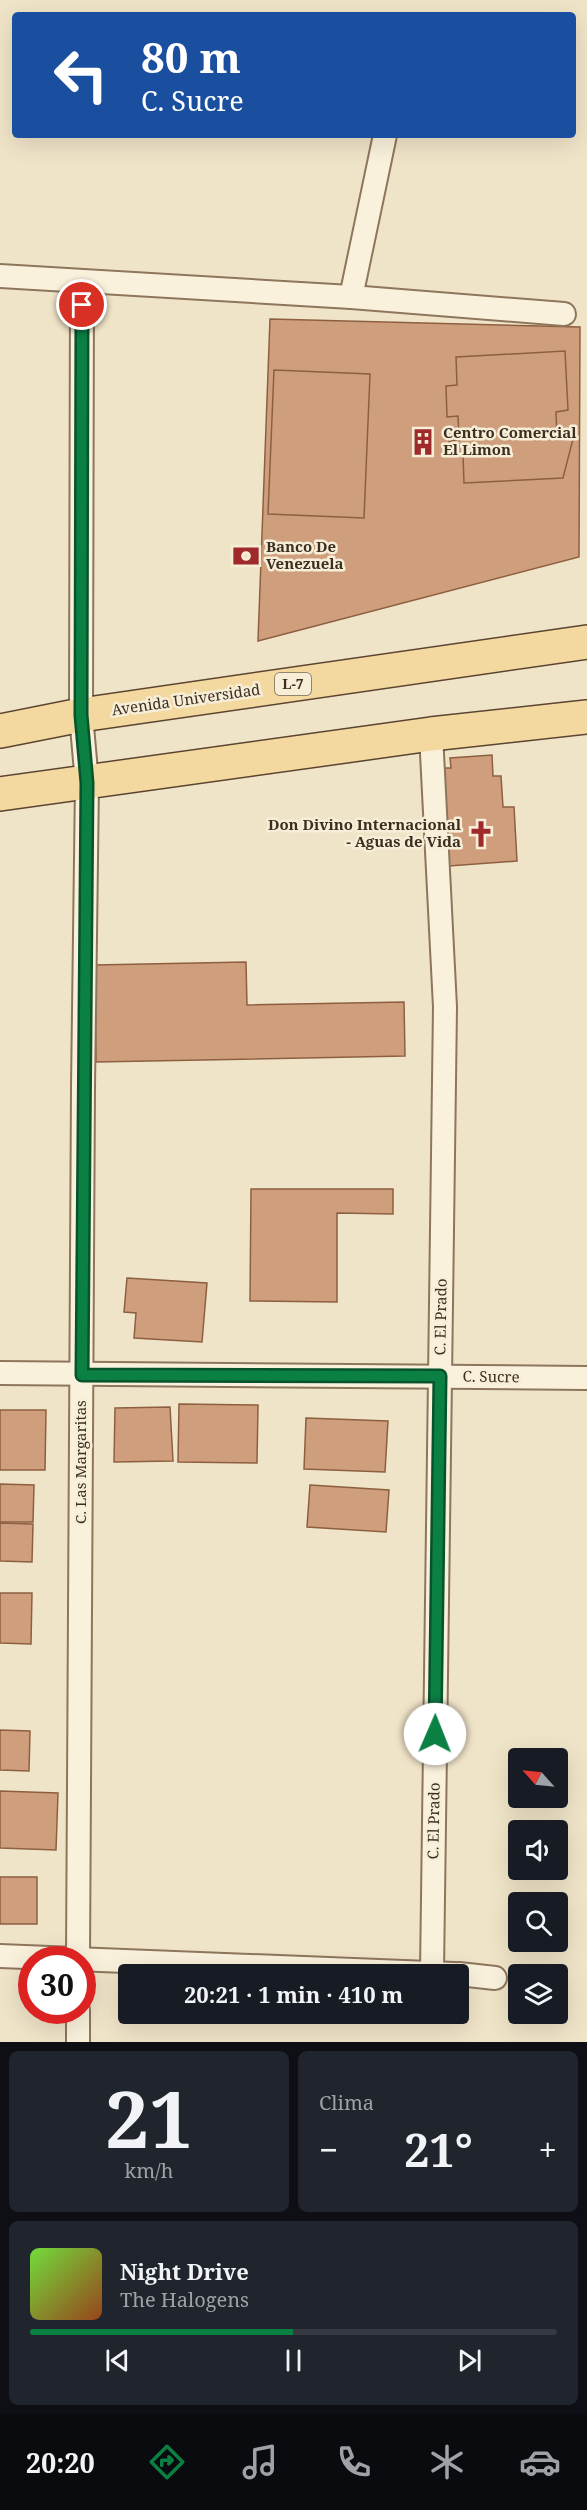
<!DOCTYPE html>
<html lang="es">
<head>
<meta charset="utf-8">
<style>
  :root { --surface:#171b24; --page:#20242c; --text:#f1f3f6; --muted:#9ea1a6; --line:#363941; --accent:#0b8043 }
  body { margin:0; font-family:"Noto Serif",serif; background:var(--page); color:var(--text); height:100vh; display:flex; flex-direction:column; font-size:22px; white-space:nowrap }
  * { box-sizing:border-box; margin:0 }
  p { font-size:20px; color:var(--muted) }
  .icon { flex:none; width:33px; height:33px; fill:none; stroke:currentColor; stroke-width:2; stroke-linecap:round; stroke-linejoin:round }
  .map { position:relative; height:2042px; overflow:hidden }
  .side { display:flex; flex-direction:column; gap:9px; padding:9px; background:#0d0f14; flex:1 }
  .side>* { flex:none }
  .hud { position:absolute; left:12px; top:12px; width:564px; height:126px; border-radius:6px; box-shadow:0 6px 24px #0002; background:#1a4fa0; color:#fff; overflow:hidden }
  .needle { width:39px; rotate:297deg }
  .fabs { position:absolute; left:508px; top:1748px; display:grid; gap:12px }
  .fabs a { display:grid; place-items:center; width:60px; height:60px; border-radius:6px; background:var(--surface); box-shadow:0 6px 24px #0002; font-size:30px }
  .speed { position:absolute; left:18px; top:1946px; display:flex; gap:12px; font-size:30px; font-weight:700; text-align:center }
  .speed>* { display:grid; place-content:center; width:78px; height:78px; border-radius:50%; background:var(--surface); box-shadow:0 6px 24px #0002; line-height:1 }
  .speed .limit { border:9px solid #d22; background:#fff; color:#111 }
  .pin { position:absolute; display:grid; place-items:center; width:51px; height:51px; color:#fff; margin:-26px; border:3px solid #fff; border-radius:50%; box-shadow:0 2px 6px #0007 }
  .me { position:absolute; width:66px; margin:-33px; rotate:1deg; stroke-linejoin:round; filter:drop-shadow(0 0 4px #0008) }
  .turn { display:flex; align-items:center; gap:21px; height:126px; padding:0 30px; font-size:27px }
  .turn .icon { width:78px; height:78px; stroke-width:2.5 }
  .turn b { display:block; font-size:42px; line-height:51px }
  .big { font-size:45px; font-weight:700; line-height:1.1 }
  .side .tile { flex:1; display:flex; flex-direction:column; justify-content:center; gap:9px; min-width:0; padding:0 21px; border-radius:9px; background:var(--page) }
  .side .dial { align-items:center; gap:0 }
  .dial b { font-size:78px; line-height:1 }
  .song { display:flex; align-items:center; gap:18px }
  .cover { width:72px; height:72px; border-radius:9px; background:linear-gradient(135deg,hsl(100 70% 55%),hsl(20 70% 35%)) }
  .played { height:6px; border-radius:3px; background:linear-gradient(90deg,var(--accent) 50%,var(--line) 50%) }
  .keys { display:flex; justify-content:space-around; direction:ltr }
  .heat { display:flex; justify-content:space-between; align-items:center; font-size:33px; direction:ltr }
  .side .tiles { flex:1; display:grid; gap:9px; grid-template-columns:1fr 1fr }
  .tile:last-child { grid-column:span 2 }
  .trip { position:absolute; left:118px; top:1964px; width:351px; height:60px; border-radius:6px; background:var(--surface); box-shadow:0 6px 24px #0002; font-weight:700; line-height:60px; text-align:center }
  .dock { display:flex; height:96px; justify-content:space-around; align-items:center; background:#090b0e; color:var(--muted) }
  .dock .icon { width:42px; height:42px }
  .dock .on { color:var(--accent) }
  .dock b { font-size:27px; color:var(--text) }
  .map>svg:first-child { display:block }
</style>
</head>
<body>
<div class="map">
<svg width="587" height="2042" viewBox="0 0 587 2042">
  <rect width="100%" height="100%" fill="#f0e4c8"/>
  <!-- building -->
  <g fill="#cf9f7d" stroke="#8d5f41" stroke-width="1.5">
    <polygon points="270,319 580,327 579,557 258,641"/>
    <polygon points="565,351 568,410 556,412 557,440 573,439 563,478 464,483 463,455 450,456 449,441 459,440 458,416 447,417 446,386 457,385 456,357"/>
    <polygon points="274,370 370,374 364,518 268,514"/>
    <polygon points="492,755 493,776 501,776 503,807 514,807 517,861 449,866 443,768 451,768 450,758"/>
    <polygon points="246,962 247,1005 404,1002 405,1056 96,1062 95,965"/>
    <polygon points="251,1189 393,1189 393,1214 337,1213 337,1302 250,1301"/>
    <polygon points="127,1278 207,1283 202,1342 134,1338 136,1313 124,1312"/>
    <polygon points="179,1404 258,1405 257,1463 178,1462"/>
    <polygon points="170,1407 173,1461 114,1462 115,1408"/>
    <polygon points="0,1410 46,1410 45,1470 0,1470"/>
    <polygon points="306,1418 388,1421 385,1472 304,1469"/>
    <polygon points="0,1484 34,1485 33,1522 0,1522"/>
    <polygon points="310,1485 389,1490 386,1532 307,1527"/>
    <polygon points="0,1523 33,1524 32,1562 0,1561"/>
    <polygon points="0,1593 32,1593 31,1644 0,1643"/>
    <polygon points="0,1730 30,1731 29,1771 0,1770"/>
    <polygon points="0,1791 58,1793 56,1850 0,1848"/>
    <rect x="0" y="1877" width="37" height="47"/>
  </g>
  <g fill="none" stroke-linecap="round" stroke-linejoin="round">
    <defs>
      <g id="minor">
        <polyline points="0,276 351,297 564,314"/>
        <polyline points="351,297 385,135"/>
        <polyline points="431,734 445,1007 432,1972"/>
        <polyline points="0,1373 587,1378"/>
        <polyline points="0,1956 454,1974"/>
        <polyline points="78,1959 83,1088 87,783 81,715 82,282"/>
        <polyline points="459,1974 495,1978"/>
        <polyline points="78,2010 78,2042"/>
      </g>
      <g id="primary">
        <polyline points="0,731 81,715 587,642"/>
        <polyline points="0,794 431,734 587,717"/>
      </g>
    </defs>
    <!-- minor casing -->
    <use href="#minor" stroke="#8d765c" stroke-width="26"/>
    <!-- primary casing -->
    <use href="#primary" stroke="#5b4430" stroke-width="36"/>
    <!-- minor -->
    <use href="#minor" stroke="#faf1dc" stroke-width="22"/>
    <!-- primary -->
    <use href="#primary" stroke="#f3d9a0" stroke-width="33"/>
  </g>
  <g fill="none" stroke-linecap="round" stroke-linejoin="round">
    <defs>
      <polyline id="route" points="82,305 81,715 87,783 82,1375 440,1376 435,1734"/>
    </defs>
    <!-- route casing -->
    <use href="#route" stroke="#07532c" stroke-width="15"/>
    <!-- route -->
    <use href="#route" stroke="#0b8043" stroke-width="10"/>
  </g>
  <!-- icons -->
  <defs>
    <symbol id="building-bare" viewBox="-9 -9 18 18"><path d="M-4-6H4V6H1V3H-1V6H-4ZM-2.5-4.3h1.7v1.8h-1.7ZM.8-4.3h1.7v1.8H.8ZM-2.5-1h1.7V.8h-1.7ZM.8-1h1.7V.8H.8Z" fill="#9e2a2b" stroke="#f7eed8" stroke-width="2.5" paint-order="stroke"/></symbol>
    <symbol id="bank-bare" viewBox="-9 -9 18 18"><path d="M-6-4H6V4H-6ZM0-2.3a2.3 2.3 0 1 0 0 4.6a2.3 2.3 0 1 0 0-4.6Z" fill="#9e2a2b" stroke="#f7eed8" stroke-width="2.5" paint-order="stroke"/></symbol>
    <symbol id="church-bare" viewBox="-9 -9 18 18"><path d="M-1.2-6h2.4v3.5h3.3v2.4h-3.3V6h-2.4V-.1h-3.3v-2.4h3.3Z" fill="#9e2a2b" stroke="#f7eed8" stroke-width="2.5" paint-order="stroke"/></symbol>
  </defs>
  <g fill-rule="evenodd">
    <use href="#building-bare" x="404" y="423" width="38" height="38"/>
    <use href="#bank-bare" x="227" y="537" width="38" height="38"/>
    <use href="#church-bare" x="462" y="815" width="38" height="38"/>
  </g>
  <g text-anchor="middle" stroke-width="5" stroke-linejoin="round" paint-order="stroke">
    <!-- shield labels -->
    <rect fill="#f7eed8" stroke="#756857" stroke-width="1.5" x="275" y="673" width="36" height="22" rx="4.5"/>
    <g font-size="14" font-weight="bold" fill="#3d2e20">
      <text x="293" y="689">L-7</text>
    </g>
    <!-- poi labels -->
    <g font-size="15" font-weight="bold" fill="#3d2e20" stroke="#f7eed8" text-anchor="start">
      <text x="443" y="438">Centro Comercial<tspan x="443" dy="17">El Limon</tspan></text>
      <text x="266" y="552">Banco De<tspan x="266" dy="17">Venezuela</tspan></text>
      <text x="461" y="830" text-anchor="end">Don Divino Internacional<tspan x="461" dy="17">- Aguas de Vida</tspan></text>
    </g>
    <!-- street labels -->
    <g font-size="15" fill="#3d2e20" stroke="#f7eed8">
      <text transform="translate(186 700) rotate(-8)" y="5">Avenida Universidad</text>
      <text transform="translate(441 1317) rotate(-89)" y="5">C. El Prado</text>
      <text transform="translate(491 1377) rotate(1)" y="5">C. Sucre</text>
      <text transform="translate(81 1462) rotate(-90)" y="5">C. Las Margaritas</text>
      <text transform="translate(434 1821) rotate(-89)" y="5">C. El Prado</text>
    </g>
  </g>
</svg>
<div class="fabs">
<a><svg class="needle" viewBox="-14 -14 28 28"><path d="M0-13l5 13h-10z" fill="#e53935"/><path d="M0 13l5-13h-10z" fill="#9ea1a6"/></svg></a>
<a><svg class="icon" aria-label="sound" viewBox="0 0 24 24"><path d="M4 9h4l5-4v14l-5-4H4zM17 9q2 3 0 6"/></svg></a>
<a><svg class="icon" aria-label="search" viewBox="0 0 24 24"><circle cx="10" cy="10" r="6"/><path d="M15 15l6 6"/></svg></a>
<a><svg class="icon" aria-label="layers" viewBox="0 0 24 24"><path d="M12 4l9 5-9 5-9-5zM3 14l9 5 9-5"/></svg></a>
</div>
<div class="speed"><div class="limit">30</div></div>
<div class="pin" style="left:82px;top:305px;background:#d93025"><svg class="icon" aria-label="arrive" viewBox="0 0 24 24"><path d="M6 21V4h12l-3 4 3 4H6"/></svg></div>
<svg class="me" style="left:435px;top:1734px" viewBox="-20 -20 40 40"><circle r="19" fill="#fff"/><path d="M0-13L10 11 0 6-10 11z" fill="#0b8043"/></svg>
<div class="trip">20:21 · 1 min · 410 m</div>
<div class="hud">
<div class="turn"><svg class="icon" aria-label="left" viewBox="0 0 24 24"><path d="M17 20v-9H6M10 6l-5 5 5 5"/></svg><div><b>80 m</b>C. Sucre</div></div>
</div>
</div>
<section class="side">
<div class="tiles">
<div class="tile dial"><b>21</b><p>km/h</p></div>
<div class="tile"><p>Clima</p>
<div class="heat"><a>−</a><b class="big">21°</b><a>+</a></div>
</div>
<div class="tile">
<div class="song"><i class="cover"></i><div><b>Night Drive</b><p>The Halogens</p></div></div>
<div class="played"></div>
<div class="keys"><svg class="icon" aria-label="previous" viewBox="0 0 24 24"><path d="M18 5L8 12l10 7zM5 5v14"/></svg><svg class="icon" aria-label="pause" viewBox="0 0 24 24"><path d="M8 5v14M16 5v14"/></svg><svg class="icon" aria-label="next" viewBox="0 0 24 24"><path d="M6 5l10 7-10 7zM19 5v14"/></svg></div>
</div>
</div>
</section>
<nav class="dock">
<b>20:20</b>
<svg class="icon on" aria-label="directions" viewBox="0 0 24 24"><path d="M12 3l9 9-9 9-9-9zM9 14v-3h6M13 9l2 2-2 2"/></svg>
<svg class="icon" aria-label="music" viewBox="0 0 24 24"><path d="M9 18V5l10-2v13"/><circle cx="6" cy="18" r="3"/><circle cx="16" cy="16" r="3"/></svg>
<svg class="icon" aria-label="phone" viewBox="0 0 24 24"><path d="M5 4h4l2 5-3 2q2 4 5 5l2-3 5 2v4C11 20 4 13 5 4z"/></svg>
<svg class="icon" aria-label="climate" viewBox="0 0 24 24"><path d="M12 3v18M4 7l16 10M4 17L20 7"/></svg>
<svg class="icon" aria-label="car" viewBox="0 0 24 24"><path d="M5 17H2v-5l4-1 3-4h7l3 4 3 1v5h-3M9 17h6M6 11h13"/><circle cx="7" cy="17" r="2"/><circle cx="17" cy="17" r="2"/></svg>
</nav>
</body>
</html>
